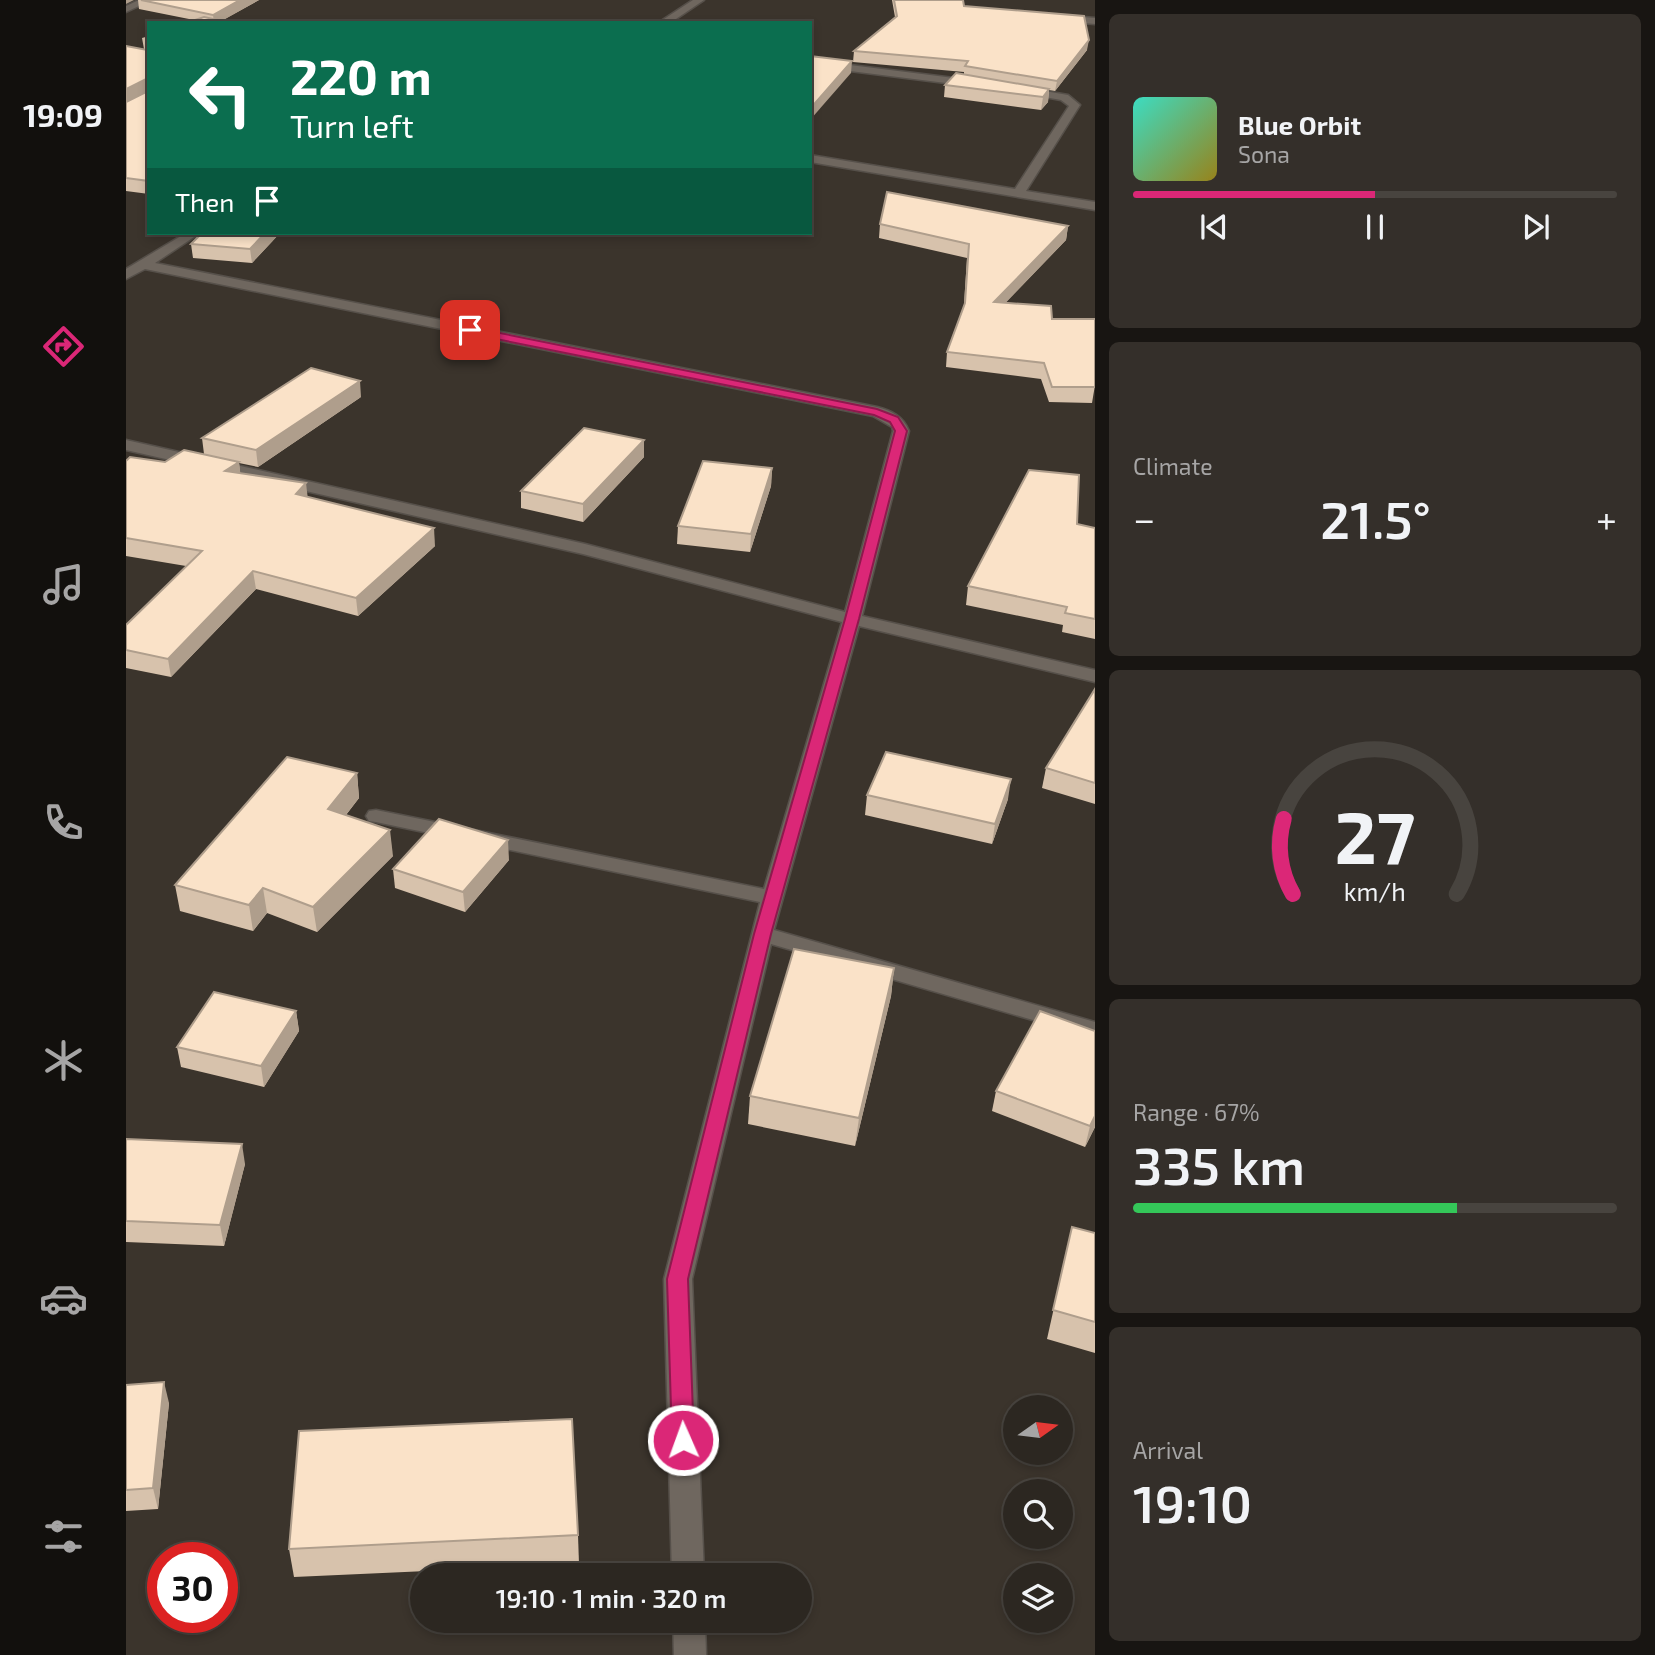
<!DOCTYPE html>
<html lang="en">
<head>
<meta charset="utf-8">
<style>
  :root { --surface:#2c2721; --page:#342f2a; --text:#f1f3f6; --muted:#a6a5a5; --line:#48443f; --accent:#db2777 }
  body { margin:0; font-family:"Exo 2",sans-serif; background:var(--page); color:var(--text); height:100vh; display:flex; flex-direction:column; font-size:26px; white-space:nowrap }
  * { box-sizing:border-box; margin:0 }
  p { font-size:23px; color:var(--muted) }
  .icon { flex:none; width:38px; height:38px; fill:none; stroke:currentColor; stroke-width:2; stroke-linecap:round; stroke-linejoin:round }
  .map { position:relative; flex:1; overflow:hidden }
  .panel { display:flex; flex-direction:column; gap:14px; padding:14px; background:#181512; width:560px }
  .panel>* { flex:none }
  .banner { position:absolute; left:21px; top:21px; width:665px; height:214px; border-radius:0px; box-shadow:0 4px 10px #0003,0 0 0 2px var(--line); background:#0b6e4f; color:#fff; overflow:hidden }
  .needle { width:46px; rotate:76deg }
  .tools { position:absolute; left:877px; top:1395px; display:grid; gap:14px }
  .tools a { display:grid; place-items:center; width:70px; height:70px; border-radius:50%; background:var(--surface); box-shadow:0 4px 10px #0003,0 0 0 2px var(--line); font-size:35px }
  .speed { position:absolute; left:21px; top:1542px; display:flex; gap:14px; font-size:35px; font-weight:700; text-align:center }
  .speed>* { display:grid; place-content:center; width:91px; height:91px; border-radius:50%; background:var(--surface); box-shadow:0 4px 10px #0003,0 0 0 2px var(--line); line-height:1 }
  .speed .limit { border:10px solid #d22; background:#fff; color:#111 }
  .pin { position:absolute; display:grid; place-items:center; width:60px; height:60px; color:#fff; margin:-30px; border-radius:14px; box-shadow:0 4px 10px #0006 }
  .me { position:absolute; width:77px; margin:-38px; rotate:358deg; stroke-linejoin:round; filter:drop-shadow(0 0 5px #0008) }
  .turn { display:flex; align-items:center; gap:24px; height:147px; padding:0 28px; font-size:32px }
  .turn .icon { width:91px; height:91px; stroke-width:2.5 }
  .turn b { display:block; font-size:49px; line-height:60px }
  .then { display:flex; align-items:center; height:66px; padding:0 28px; background:#0003; gap:14px; font-size:26px }
  .big { font-size:52px; font-weight:600; line-height:1.1 }
  .panel .tile { flex:1; display:flex; flex-direction:column; justify-content:center; gap:10px; min-width:0; padding:0 24px; border-radius:10px; background:var(--page) }
  .panel .dial { align-items:center; gap:0 }
  .dial svg { height:182px; overflow:visible; fill:none; stroke:var(--line); stroke-width:7; stroke-linecap:round; text-anchor:middle }
  .dial text { fill:var(--text); stroke:none }
  .song { display:flex; align-items:center; gap:21px }
  .cover { width:84px; height:84px; border-radius:10px; background:linear-gradient(135deg,hsl(170 70% 55%),hsl(50 70% 35%)) }
  .played { height:7px; border-radius:4px; background:linear-gradient(90deg,var(--accent) 50%,var(--line) 50%) }
  .keys { display:flex; justify-content:space-around; direction:ltr }
  .heat { display:flex; justify-content:space-between; align-items:center; font-size:38px; direction:ltr }
  .charge { height:10px; border-radius:5px; background:linear-gradient(90deg,#34c759 67%,var(--line) 0) }
  .trip { position:absolute; left:284px; top:1563px; width:402px; height:70px; border-radius:35px; background:var(--surface); box-shadow:0 4px 10px #0003,0 0 0 2px var(--line); font-weight:600; line-height:70px; text-align:center }
  main { display:flex; flex:1; min-height:0 }
  .menu { display:flex; flex-direction:column; width:126px; justify-content:space-around; align-items:center; background:#12100d; color:var(--muted) }
  .menu .icon { width:49px; height:49px }
  .menu .on { color:var(--accent) }
  .menu b { font-size:32px; color:var(--text) }
  .map>svg:first-child { display:block }
</style>
</head>
<body>
<main>
<nav class="menu">
<b>19:09</b>
<svg class="icon on" aria-label="directions" viewBox="0 0 24 24"><path d="M12 3l9 9-9 9-9-9zM9 14v-3h6M13 9l2 2-2 2"/></svg>
<svg class="icon" aria-label="music" viewBox="0 0 24 24"><path d="M9 18V5l10-2v13"/><circle cx="6" cy="18" r="3"/><circle cx="16" cy="16" r="3"/></svg>
<svg class="icon" aria-label="phone" viewBox="0 0 24 24"><path d="M5 4h4l2 5-3 2q2 4 5 5l2-3 5 2v4C11 20 4 13 5 4z"/></svg>
<svg class="icon" aria-label="climate" viewBox="0 0 24 24"><path d="M12 3v18M4 7l16 10M4 17L20 7"/></svg>
<svg class="icon" aria-label="car" viewBox="0 0 24 24"><path d="M5 17H2v-5l4-1 3-4h7l3 4 3 1v5h-3M9 17h6M6 11h13"/><circle cx="7" cy="17" r="2"/><circle cx="17" cy="17" r="2"/></svg>
<svg class="icon" aria-label="filters" viewBox="0 0 24 24"><path d="M4 7h16M4 17h16"/><circle cx="9" cy="7" r="2"/><circle cx="15" cy="17" r="2"/></svg>
</nav>
<div class="map">
<svg width="969" height="1655" viewBox="0 0 969 1655">
  <rect width="100%" height="100%" fill="#3b342c"/>
  <g fill="none" stroke-linecap="round" stroke-linejoin="round">
    <defs>
      <g id="street">
        <polygon points="13,0 26,0 0,12 0,6"/>
        <polygon points="567,0 578,0 544,23 532,23"/>
        <polygon points="933,15 969,18 969,24 931,21 926,18"/>
        <polygon points="684,60 852,81 857,84 852,87 684,66"/>
        <polygon points="895,87 942,95 954,105 900,191 969,202 969,210 684,162 684,155 889,189 943,106 935,100 891,92 890,90"/>
        <path d="M60,233H74L29,263L751,407C766,411 777,416 783,431L736,616L969,670V682L733,626L648,930L969,1022V1038L645,944L566,1279L578,1575H546L538,1279L634,902L250,822L243,821L240,816L243,811L250,810L638,889L716,622L457,554L0,450V440L459,544L719,612L767,431L766,427L747,416L19,269L0,279V269Z"/>
        <polygon points="547,1620 579,1620 580,1655 548,1655"/>
      </g>
    </defs>
    <!-- street casing -->
    <use href="#street" stroke="#56504a" stroke-width="3"/>
    <!-- street -->
    <use href="#street" fill="#6f675f" fill-rule="evenodd"/>
  </g>
  <!-- wall -->
  <g fill="#d7c2ac">
    <polygon points="12,0 133,0 95,21 68,20 13,9"/>
    <polygon points="766,0 837,0 838,6 961,50 929,91 923,90 922,102 915,110 818,97 819,85 838,74 838,72 727,62 728,51 769,17"/>
    <polygon points="23,36 23,194 0,191 0,46 18,49 16,38"/>
    <polygon points="754,224 942,226 940,240 879,303 926,319 969,385 966,403 923,402 915,379 820,367 821,352 838,305 841,258 753,238"/>
    <polygon points="154,233 126,263 67,258 65,244"/>
    <polygon points="235,397 132,467 113,463 114,473 182,497 309,546 232,616 130,589 45,677 0,668 0,625 60,566 0,556 0,461 39,462 78,454 76,438"/>
    <polygon points="518,440 518,457 457,522 395,508 395,491"/>
    <polygon points="646,468 645,486 624,552 551,544 552,526"/>
    <polygon points="951,524 969,528 969,639 936,632 937,625 840,605 842,586"/>
    <polygon points="969,689 969,804 916,788 920,768"/>
    <polygon points="231,773 233,798 220,815 267,856 191,932 141,913 127,931 54,911 49,885"/>
    <polygon points="741,795 882,799 866,844 739,815"/>
    <polygon points="383,860 339,912 269,888 267,869"/>
    <polygon points="768,968 765,996 729,1146 622,1124 624,1096"/>
    <polygon points="170,1011 173,1031 138,1087 55,1067 51,1047"/>
    <polygon points="870,1091 969,1127 959,1147 866,1111"/>
    <polygon points="0,1139 119,1164 98,1246 0,1242"/>
    <polygon points="946,1227 969,1233 969,1353 921,1339"/>
    <polygon points="0,1385 43,1403 32,1509 0,1511"/>
    <polygon points="452,1535 453,1564 168,1577 163,1549"/>
  </g>
  <!-- shaded-wall -->
  <g fill="#af9e8c">
    <polygon points="0,0 8,0 0,4"/>
    <polygon points="114,0 133,0 92,23 88,23 87,15"/>
    <polygon points="963,40 961,50 929,91 931,81"/>
    <polygon points="726,61 725,73 684,120 684,109"/>
    <polygon points="20,79 22,92 0,102 0,89"/>
    <polygon points="923,89 922,102 915,110 917,97"/>
    <polygon points="942,226 940,240 866,317 868,302"/>
    <polygon points="139,233 154,233 126,263 124,249"/>
    <polygon points="234,381 235,397 132,467 130,450"/>
    <polygon points="518,440 518,457 457,522 457,504"/>
    <polygon points="113,462 115,479 99,471"/>
    <polygon points="646,468 645,486 624,552 625,534"/>
    <polygon points="180,483 182,500 170,494"/>
    <polygon points="308,528 309,546 232,616 230,598"/>
    <polygon points="127,571 130,589 45,677 42,659"/>
    <polygon points="231,773 233,798 205,834 202,809"/>
    <polygon points="885,779 882,799 866,844 869,824"/>
    <polygon points="264,830 267,856 191,932 187,907"/>
    <polygon points="382,840 383,860 339,912 337,892"/>
    <polygon points="137,888 141,913 127,931 123,905"/>
    <polygon points="768,968 765,996 729,1146 733,1118"/>
    <polygon points="170,1011 173,1031 138,1087 135,1066"/>
    <polygon points="969,1116 969,1127 959,1147 964,1126"/>
    <polygon points="116,1144 119,1164 98,1246 94,1225"/>
    <polygon points="38,1382 43,1403 32,1509 27,1488"/>
  </g>
  <!-- building -->
  <g fill="#fae2c8" stroke="#af9e8c" stroke-width="2">
    <polygon points="15,0 114,0 87,15"/>
    <polygon points="768,0 837,0 838,6 958,16 963,40 931,81 839,66 842,61 728,51 771,16"/>
    <polygon points="78,17 105,23 60,23"/>
    <polygon points="0,46 21,50 23,48 23,80 20,79 0,89"/>
    <polygon points="684,56 726,61 684,109"/>
    <polygon points="830,73 923,89 917,97 819,85"/>
    <polygon points="23,86 23,181 0,178 0,102 22,91"/>
    <polygon points="761,192 942,226 868,302 925,306 926,319 969,319 969,387 926,387 918,363 821,352 839,303 843,244 754,224"/>
    <polygon points="76,233 139,233 124,249 65,244"/>
    <polygon points="185,368 234,381 130,450 76,438"/>
    <polygon points="458,428 518,440 457,504 395,491"/>
    <polygon points="58,450 113,462 99,471 180,483 170,494 308,528 230,598 127,571 42,659 0,650 0,625 76,551 0,538 0,461 4,457 39,462"/>
    <polygon points="577,461 646,468 625,534 552,526"/>
    <polygon points="903,470 953,475 951,524 969,528 969,619 939,613 941,607 842,586"/>
    <polygon points="969,689 969,783 920,768"/>
    <polygon points="760,752 885,779 869,824 741,795"/>
    <polygon points="161,757 231,773 202,809 264,830 187,907 137,888 123,905 49,885"/>
    <polygon points="313,819 382,840 337,892 267,869"/>
    <polygon points="668,949 768,968 733,1118 624,1096"/>
    <polygon points="88,992 170,1011 135,1066 51,1047"/>
    <polygon points="914,1011 969,1031 969,1116 964,1126 870,1091"/>
    <polygon points="0,1139 116,1144 94,1225 0,1221"/>
    <polygon points="946,1227 969,1233 969,1322 927,1310"/>
    <polygon points="38,1382 27,1488 0,1490 0,1385"/>
    <polygon points="446,1419 452,1535 163,1549 173,1431"/>
  </g>
  <!-- route -->
  <polygon fill="#db2777" stroke="#8e194d" stroke-width="2" points="344,327 751,409 772,417 781,431 733,619 645,934 562,1279 568,1440 565,1447 557,1450 549,1447 546,1440 541,1279 628,934 719,619 769,431 764,422 748,415 340,333 339,330"/>
</svg>
<div class="tools">
<a><svg class="needle" viewBox="-14 -14 28 28"><path d="M0-13l5 13h-10z" fill="#e53935"/><path d="M0 13l5-13h-10z" fill="#a6a5a5"/></svg></a>
<a><svg class="icon" aria-label="search" viewBox="0 0 24 24"><circle cx="10" cy="10" r="6"/><path d="M15 15l6 6"/></svg></a>
<a><svg class="icon" aria-label="layers" viewBox="0 0 24 24"><path d="M12 4l9 5-9 5-9-5zM3 14l9 5 9-5"/></svg></a>
</div>
<div class="speed"><div class="limit">30</div></div>
<div class="pin" style="left:344px;top:330px;background:#d93025"><svg class="icon" aria-label="arrive" viewBox="0 0 24 24"><path d="M6 21V4h12l-3 4 3 4H6"/></svg></div>
<svg class="me" style="left:557px;top:1440px" viewBox="-20 -20 40 40"><circle r="17" fill="#db2777" stroke="#fff" stroke-width="3"/><path d="M0-11L8 9 0 5-8 9z" fill="#fff"/></svg>
<div class="trip">19:10 · 1 min · 320 m</div>
<div class="banner">
<div class="turn"><svg class="icon" aria-label="left" viewBox="0 0 24 24"><path d="M17 20v-9H6M10 6l-5 5 5 5"/></svg><div><b>220 m</b>Turn left</div></div>
<div class="then">Then<svg class="icon" aria-label="arrive" viewBox="0 0 24 24"><path d="M6 21V4h12l-3 4 3 4H6"/></svg></div>
</div>
</div>
<section class="panel">
<div class="tile">
<div class="song"><i class="cover"></i><div><b>Blue Orbit</b><p>Sona</p></div></div>
<div class="played"></div>
<div class="keys"><svg class="icon" aria-label="previous" viewBox="0 0 24 24"><path d="M18 5L8 12l10 7zM5 5v14"/></svg><svg class="icon" aria-label="pause" viewBox="0 0 24 24"><path d="M8 5v14M16 5v14"/></svg><svg class="icon" aria-label="next" viewBox="0 0 24 24"><path d="M6 5l10 7-10 7zM19 5v14"/></svg></div>
</div>
<div class="tile"><p>Climate</p>
<div class="heat"><a>−</a><b class="big">21.5°</b><a>+</a></div>
</div>
<div class="tile dial"><svg viewBox="0 0 100 80">
<path d="M14 69A42 42 0 1 1 86 69"/>
<path d="M14 69A42 42 0 0 1 10 36" stroke="#db2777"/>
<text x="50" y="56" font-size="32" font-weight="700">27</text>
<text x="50" y="72" font-size="11">km/h</text>
</svg></div>
<div class="tile"><p>Range · 67%</p><b class="big">335 km</b><div class="charge"></div></div>
<div class="tile"><p>Arrival</p><b class="big">19:10</b></div>
</section>
</main>
</body>
</html>
